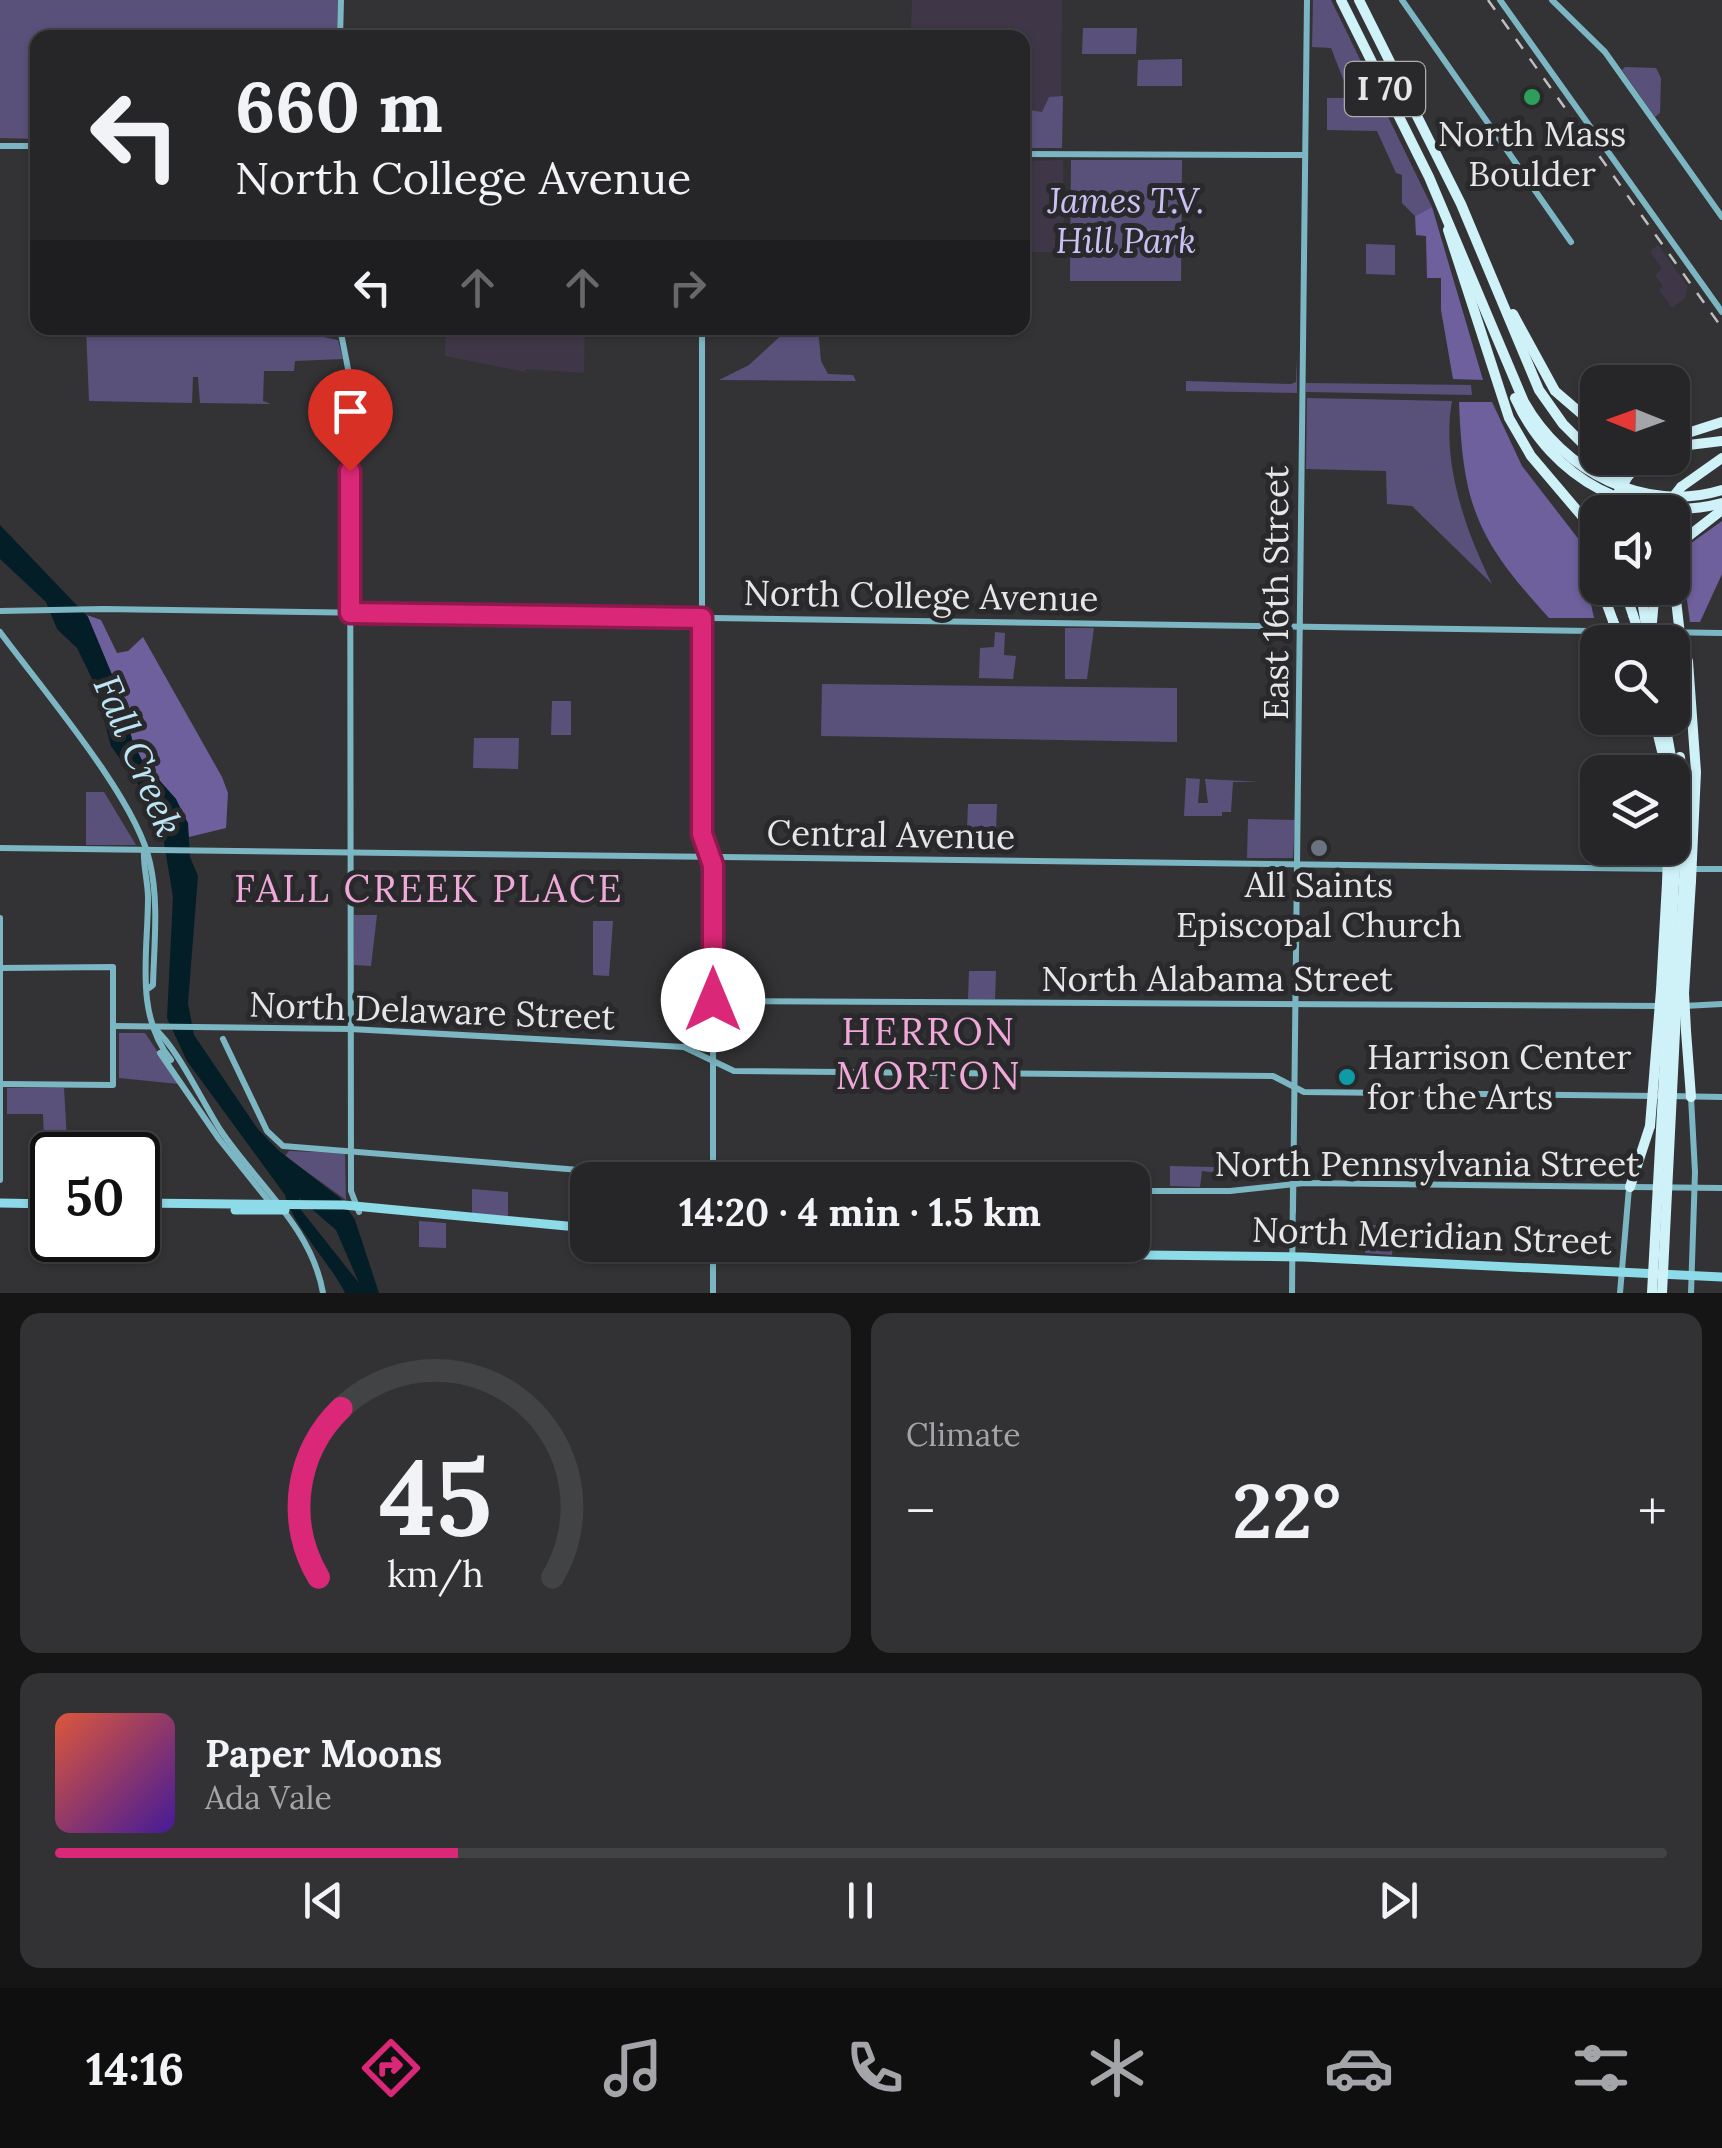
<!DOCTYPE html>
<html lang="en">
<head>
<meta charset="utf-8">
<style>
  :root { --surface:#262628; --page:#323234; --text:#f1f3f6; --muted:#a4a5a8; --line:#424345; --accent:#db2777 }
  body { margin:0; font-family:Lora,serif; background:var(--page); color:var(--text); height:100vh; display:flex; flex-direction:column; font-size:38px; white-space:nowrap }
  * { box-sizing:border-box; margin:0 }
  p { font-size:32px; color:var(--muted) }
  .icon { flex:none; width:55px; height:55px; fill:none; stroke:currentColor; stroke-width:2; stroke-linecap:round; stroke-linejoin:round }
  .map { position:relative; height:1293px; overflow:hidden }
  .drawer { display:flex; flex-direction:column; gap:20px; padding:20px; background:#151516; flex:1 }
  .drawer>* { flex:none }
  .top-card { position:absolute; left:30px; top:30px; width:1000px; height:305px; border-radius:20px; box-shadow:0 2px 8px #0004,0 0 0 2px var(--line); background:#262628; color:var(--text); overflow:hidden }
  .needle { width:65px; rotate:271deg }
  .tools { position:absolute; left:1580px; top:365px; display:grid; gap:20px }
  .tools a { display:grid; place-items:center; width:110px; height:110px; border-radius:20px; background:var(--surface); box-shadow:0 2px 8px #0004,0 0 0 2px var(--line); font-size:50px }
  .speed { position:absolute; left:30px; top:1132px; display:flex; gap:20px; font-size:50px; font-weight:700; text-align:center }
  .speed>* { display:grid; place-content:center; width:130px; height:130px; border-radius:50%; background:var(--surface); box-shadow:0 2px 8px #0004,0 0 0 2px var(--line); line-height:1 }
  .speed .limit { border:5px solid #111; border-radius:15px; background:#fff; color:#111 }
  .pin { position:absolute; display:grid; place-items:center; width:85px; height:85px; color:#fff; margin:-102px -42px; border-radius:50% 50% 50% 0; rotate:-45deg; box-shadow:0 0 10px #0007 }
  .pin .icon { rotate:45deg }
  .me { position:absolute; width:110px; margin:-55px; rotate:0deg; stroke-linejoin:round; filter:drop-shadow(0 0 8px #0008) }
  .turn { display:flex; align-items:center; gap:35px; height:210px; padding:0 40px; font-size:45px }
  .turn .icon { width:130px; height:130px; stroke-width:2.5 }
  .turn b { display:block; font-size:70px; line-height:85px }
  .lanes { display:flex; align-items:center; height:95px; padding:0 40px; background:#0003; justify-content:center; gap:50px; direction:ltr }
  .lanes .off { opacity:.35 }
  .big { font-size:75px; font-weight:700; line-height:1.1 }
  .drawer .card { flex:1; display:flex; flex-direction:column; justify-content:center; gap:15px; min-width:0; padding:0 35px; border-radius:20px; background:var(--page) }
  .drawer .dial { align-items:center; gap:0 }
  .dial svg { height:260px; overflow:visible; fill:none; stroke:var(--line); stroke-width:7; stroke-linecap:round; text-anchor:middle }
  .dial text { fill:var(--text); stroke:none }
  .song { display:flex; align-items:center; gap:30px }
  .cover { width:120px; height:120px; border-radius:15px; background:linear-gradient(135deg,hsl(10 70% 55%),hsl(260 70% 35%)) }
  .played { height:10px; border-radius:5px; background:linear-gradient(90deg,var(--accent) 25%,var(--line) 25%) }
  .keys { display:flex; justify-content:space-around; direction:ltr }
  .heat { display:flex; justify-content:space-between; align-items:center; font-size:55px; direction:ltr }
  .drawer .tiles { flex:1; display:grid; gap:20px; grid-template-columns:1fr 1fr }
  .card:last-child { grid-column:span 2 }
  .trip { position:absolute; left:570px; top:1162px; width:580px; height:100px; border-radius:20px; background:var(--surface); box-shadow:0 2px 8px #0004,0 0 0 2px var(--line); font-weight:700; line-height:100px; text-align:center }
  .dock { display:flex; height:160px; justify-content:space-around; align-items:center; background:#0f0f10; color:var(--muted) }
  .dock .icon { width:70px; height:70px }
  .dock .on { color:var(--accent) }
  .dock b { font-size:45px; color:var(--text) }
  .map>svg:first-child { display:block }
</style>
</head>
<body>
<div class="map">
<svg width="1722" height="1293" viewBox="0 0 1722 1293">
  <rect width="100%" height="100%" fill="#333335"/>
  <!-- industrial -->
  <g fill="#3f3747">
    <polygon points="912,0 1062,0 1061,148 1023,148 1022,38 807,38 805,28 911,29"/>
    <polygon points="1063,160 1064,252 1023,252 1023,161"/>
    <polygon points="1658,245 1688,287 1684,299 1672,308 1659,290 1663,286 1655,275 1662,269 1650,251"/>
    <polygon points="446,328 585,328 584,373 526,369 525,372 445,356"/>
  </g>
  <!-- green -->
  <g fill="#5a517a">
    <polygon points="0,0 338,0 337,37 38,38 37,139 0,138"/>
    <polygon points="1313,0 1331,0 1432,207 1415,216 1402,203 1402,175 1396,173 1377,131 1327,130 1327,98 1357,98 1357,91 1347,89 1331,48 1312,47"/>
    <polygon points="1083,28 1137,28 1136,54 1082,54"/>
    <polygon points="1182,59 1182,86 1137,86 1138,60"/>
    <polygon points="1625,67 1656,68 1661,78 1660,113 1655,117 1622,70"/>
    <polygon points="1063,96 1062,148 1023,148 1023,109 1042,112 1049,97"/>
    <polygon points="1071,160 1182,160 1181,281 1070,281"/>
    <polygon points="1366,244 1395,245 1395,275 1366,274"/>
    <polygon points="86,328 279,328 338,340 343,359 295,361 294,371 264,371 263,401 271,404 200,403 198,377 193,377 192,403 89,401"/>
    <polygon points="789,328 818,328 821,361 828,374 853,375 856,381 719,380 749,365"/>
    <polygon points="1297,358 1297,393 1186,391 1186,381 1291,384 1296,382"/>
    <polygon points="1306,383 1471,385 1472,395 1306,392"/>
    <path d="M1307,398L1452,401C1441,461 1465,530 1492,584L1412,506L1387,504L1386,471L1306,469Z"/>
    <polygon points="1065,628 1094,628 1087,679 1065,679"/>
    <polygon points="995,632 1005,633 1004,655 1016,656 1013,679 979,678 980,648 994,647"/>
    <polygon points="822,684 1177,688 1177,742 821,736"/>
    <polygon points="552,701 571,701 571,735 551,735"/>
    <polygon points="474,738 519,738 518,769 473,768"/>
    <polygon points="1186,778 1200,779 1198,803 1208,803 1205,779 1260,782 1233,782 1231,812 1222,812 1222,816 1184,816"/>
    <polygon points="86,792 104,792 136,845 86,845"/>
    <polygon points="968,804 997,804 996,830 967,830"/>
    <polygon points="1248,819 1295,820 1293,858 1247,858"/>
    <polygon points="354,915 377,915 371,966 354,965"/>
    <polygon points="593,921 613,921 609,976 593,975"/>
    <polygon points="969,971 996,971 995,999 968,999"/>
    <polygon points="119,1033 145,1033 179,1084 119,1078"/>
    <polygon points="7,1088 64,1088 67,1140 44,1138 43,1114 7,1114"/>
    <polygon points="289,1151 345,1153 346,1200 285,1156"/>
    <polygon points="1170,1166 1214,1167 1219,1173 1202,1171 1200,1187 1170,1186"/>
    <polygon points="472,1189 508,1192 508,1217 472,1213"/>
    <polygon points="419,1221 446,1223 446,1248 419,1247"/>
    <polygon points="1367,1225 1393,1225 1392,1255 1365,1253"/>
  </g>
  <!-- forest -->
  <g fill="#6e609c">
    <polygon points="1432,207 1483,380 1453,379 1441,310 1441,278 1427,278 1426,236 1416,235 1415,216"/>
    <path d="M1459,402H1492L1522,466L1587,550L1584,573L1594,618H1549C1478,540 1463,508 1459,402Z"/>
    <polygon points="1722,521 1722,574 1700,622 1690,622 1681,556 1687,546"/>
    <polygon points="87,615 101,620 117,653 128,651 143,637 222,777 228,793 226,828 189,837 176,799 143,762 133,743 120,694"/>
  </g>
  <!-- water -->
  <path fill="#041e27" fill-rule="evenodd" d="M0,525L88,617L120,694L133,743L143,762L176,799L188,823L190,857L198,876L188,1003L194,1035L257,1128L278,1150L340,1198L355,1220L379,1293H345C331,1264 291,1223 285,1195L187,1061L167,1018L173,897L162,831L151,803L111,746L95,685L77,648L57,629L46,602L0,559ZM299,1198L336,1230L359,1283L301,1210Z"/>
  <g fill="none" stroke-linecap="round" stroke-linejoin="round">
    <!-- secondary -->
    <g stroke="#7bb6c2" stroke-width="6">
      <polyline points="1402,0 1571,242"/>
      <polyline points="1500,0 1722,312"/>
      <polyline points="1552,0 1605,52 1722,217"/>
      <polyline points="340,38 341,0"/>
      <polyline points="0,146 38,146"/>
      <polyline points="1022,154 1305,155"/>
      <polyline points="340,328 350,379 351,1191 359,1212"/>
      <polyline points="702,328 702,833 713,869 713,1180"/>
      <polyline points="0,611 103,609 1722,633"/>
      <path d="M0,632C41,688 137,799 150,863C159,902 154,945 153,985L149,988"/>
      <polyline points="0,848 1669,869"/>
      <path d="M144,851C143,866 148,882 148,898C148,953 134,1014 171,1060"/>
      <polyline points="1691,869 1722,869"/>
      <polyline points="0,918 0,1180"/>
      <polyline points="0,968 113,967 113,1085 0,1084"/>
      <polyline points="713,1001 1661,1006"/>
      <polyline points="1684,1006 1722,1004"/>
      <polyline points="113,1026 350,1029 684,1047 734,1071 1273,1076 1304,1092 1656,1096"/>
      <path d="M153,1027C178,1048 202,1102 221,1131C256,1183 312,1228 323,1293"/>
      <polyline points="223,1039 267,1131 283,1146 704,1180"/>
      <polyline points="160,1053 219,1139 271,1204"/>
      <polyline points="1668,1096 1722,1097"/>
      <polyline points="1691,1097 1695,1172 1691,1293"/>
      <polyline points="1132,1191 1230,1191 1304,1183 1722,1188"/>
      <polyline points="1293,1211 1307,0"/>
      <polyline points="713,1293 713,1245"/>
      <polyline points="1292,1293 1293,1186"/>
      <polyline points="1620,1293 1629,1188"/>
    </g>
    <!-- primary -->
    <g stroke="#8ddae9" stroke-width="9">
      <polyline points="0,1203 52,1204"/>
      <polyline points="138,1203 344,1205 588,1228"/>
      <polyline points="235,1210 285,1210"/>
      <polyline points="710,1245 763,1251"/>
      <polyline points="756,1245 818,1251 1303,1257 1722,1277"/>
      <polyline points="1104,1258 1140,1255"/>
    </g>
    <!-- highway -->
    <g stroke="#cff1f8" stroke-width="10">
      <path d="M1341,0L1429,177L1524,402C1563,471 1644,514 1722,490"/>
      <polyline points="1359,0 1461,204 1539,390 1563,424 1601,462"/>
      <polyline points="1448,230 1509,418 1531,456 1598,535"/>
      <polyline points="1513,314 1555,391 1598,428"/>
      <path d="M1515,398C1551,478 1635,526 1722,503"/>
      <polyline points="1672,438 1722,422"/>
      <polyline points="1672,447 1722,441"/>
      <polyline points="1628,476 1646,458"/>
      <polyline points="1681,487 1722,458"/>
      <polyline points="1672,549 1722,510"/>
      <polyline points="1601,588 1613,621"/>
      <polyline points="1624,588 1633,615"/>
      <polyline points="1640,588 1645,619"/>
      <polyline points="1652,622 1655,588"/>
      <polyline points="1688,661 1696,772 1692,858"/>
      <polyline points="1654,718 1667,772"/>
      <polyline points="1664,718 1677,790 1676,855"/>
      <polyline points="1680,757 1686,815"/>
      <polyline points="1685,855 1689,807"/>
      <polyline points="1669,984 1674,883"/>
      <polyline points="1661,990 1667,883"/>
      <polyline points="1677,992 1684,881"/>
      <polyline points="1684,993 1691,881"/>
      <polyline points="1686,1031 1691,1097"/>
      <polyline points="1630,1187 1650,1126"/>
    </g>
    <!-- rail -->
    <polyline stroke="#bebec0" stroke-width="2.5" stroke-dasharray="12 12" stroke-linecap="butt" points="1488,0 1722,328"/>
    <!-- highway-bridge -->
    <g stroke="#cff1f8" stroke-width="10">
      <polyline points="1601,462 1647,512"/>
      <polyline points="1610,507 1628,476"/>
      <polyline points="1661,512 1681,487"/>
      <polyline points="1672,565 1683,661"/>
      <polyline points="1633,615 1642,642"/>
      <polyline points="1645,619 1651,642"/>
      <polyline points="1613,621 1622,642"/>
      <polyline points="1684,881 1685,855"/>
      <polyline points="1691,881 1692,858"/>
      <polyline points="1667,883 1668,855"/>
      <polyline points="1674,883 1676,855"/>
      <polyline points="1684,993 1686,1031"/>
      <polyline points="1650,1126 1661,990"/>
      <polyline points="1652,1293 1669,984"/>
      <polyline points="1662,1293 1677,992"/>
    </g>
  </g>
  <g fill="none" stroke-linecap="round" stroke-linejoin="round">
    <defs>
      <polyline id="route" points="350,471 350,613 702,618 702,834 713,865 713,1000"/>
    </defs>
    <!-- route casing -->
    <use href="#route" stroke="#8e194d" stroke-width="25"/>
    <!-- route -->
    <use href="#route" stroke="#db2777" stroke-width="18"/>
  </g>
  <!-- markers -->
  <circle fill="#2e9e5b" stroke="#29292b" stroke-width="4" cx="1532" cy="97" r="10"/>
  <circle fill="#6b7280" stroke="#29292b" stroke-width="4" cx="1319" cy="848" r="10"/>
  <circle fill="#0f9aa8" stroke="#29292b" stroke-width="4" cx="1347" cy="1077" r="10"/>
  <g text-anchor="middle" stroke-width="10" stroke-linejoin="round" paint-order="stroke">
    <!-- shield labels -->
    <rect fill="#29292b" stroke="#adadaf" stroke-width="2.5" x="1345" y="62" width="80" height="54" rx="8"/>
    <g font-size="32" font-weight="bold" fill="#e6e6e8">
      <text x="1385" y="100">I 70</text>
    </g>
    <!-- poi labels -->
    <g font-size="35" fill="#e6e6e8" stroke="#29292b">
      <text x="1532" y="146">North Mass<tspan x="1532" dy="40">Boulder</tspan></text>
      <text x="1319" y="897">All Saints<tspan x="1319" dy="40">Episcopal Church</tspan></text>
      <text x="1367" y="1069" text-anchor="start">Harrison Center<tspan x="1367" dy="40">for the Arts</tspan></text>
    </g>
    <!-- park labels -->
    <g font-size="35" font-style="italic" fill="#cbc1f5" stroke="#29292b">
      <text x="1126" y="213">James T.V.<tspan x="1126" dy="40">Hill Park</tspan></text>
    </g>
    <!-- street labels -->
    <g font-size="35" fill="#e6e6e8" stroke="#29292b">
      <text transform="translate(1276 593) rotate(-90)" y="12">East 16th Street</text>
      <text transform="translate(921 596) rotate(1)" y="12">North College Avenue</text>
      <text transform="translate(891 835) rotate(1)" y="12">Central Avenue</text>
      <text x="1217" y="991">North Alabama Street</text>
      <text transform="translate(432 1011) rotate(2)" y="12">North Delaware Street</text>
      <text x="1427" y="1176">North Pennsylvania Street</text>
      <text transform="translate(1432 1236) rotate(2)" y="12">North Meridian Street</text>
    </g>
    <!-- water labels -->
    <g font-size="38" font-style="italic" fill="#bce6f6" stroke="#29292b">
      <text transform="translate(138 756) rotate(67)" y="13">Fall Creek</text>
    </g>
    <!-- neighbourhood labels -->
    <g font-size="38" letter-spacing="2.5" fill="#eea9d8" stroke="#29292b">
      <text x="429" y="902">FALL CREEK PLACE</text>
      <text x="929" y="1045">HERRON<tspan x="929" dy="44">MORTON</tspan></text>
    </g>
  </g>
</svg>
<div class="tools">
<a><svg class="needle" viewBox="-14 -14 28 28"><path d="M0-13l5 13h-10z" fill="#e53935"/><path d="M0 13l5-13h-10z" fill="#a4a5a8"/></svg></a>
<a><svg class="icon" aria-label="sound" viewBox="0 0 24 24"><path d="M4 9h4l5-4v14l-5-4H4zM17 9q2 3 0 6"/></svg></a>
<a><svg class="icon" aria-label="search" viewBox="0 0 24 24"><circle cx="10" cy="10" r="6"/><path d="M15 15l6 6"/></svg></a>
<a><svg class="icon" aria-label="layers" viewBox="0 0 24 24"><path d="M12 4l9 5-9 5-9-5zM3 14l9 5 9-5"/></svg></a>
</div>
<div class="speed"><div class="limit">50</div></div>
<div class="pin" style="left:350px;top:471px;background:#d93025"><svg class="icon" aria-label="arrive" viewBox="0 0 24 24"><path d="M6 21V4h12l-3 4 3 4H6"/></svg></div>
<svg class="me" style="left:713px;top:1000px" viewBox="-20 -20 40 40"><circle r="19" fill="#fff"/><path d="M0-13L10 11 0 6-10 11z" fill="#db2777"/></svg>
<div class="trip">14:20 · 4 min · 1.5 km</div>
<div class="top-card">
<div class="turn"><svg class="icon" aria-label="left" viewBox="0 0 24 24"><path d="M17 20v-9H6M10 6l-5 5 5 5"/></svg><div><b>660 m</b>North College Avenue</div></div>
<div class="lanes"><svg class="icon" aria-label="left" viewBox="0 0 24 24"><path d="M17 20v-9H6M10 6l-5 5 5 5"/></svg><svg class="icon off" aria-label="ahead" viewBox="0 0 24 24"><path d="M12 20V5M6 11l6-6 6 6"/></svg><svg class="icon off" aria-label="ahead" viewBox="0 0 24 24"><path d="M12 20V5M6 11l6-6 6 6"/></svg><svg class="icon off" aria-label="right" viewBox="0 0 24 24"><path d="M7 20v-9h11M14 6l5 5-5 5"/></svg></div>
</div>
</div>
<section class="drawer">
<div class="tiles">
<div class="card dial"><svg viewBox="0 0 100 80">
<path d="M14 69A42 42 0 1 1 86 69"/>
<path d="M14 69A42 42 0 0 1 21 17" stroke="#db2777"/>
<text x="50" y="56" font-size="32" font-weight="700">45</text>
<text x="50" y="72" font-size="11">km/h</text>
</svg></div>
<div class="card"><p>Climate</p>
<div class="heat"><a>−</a><b class="big">22°</b><a>+</a></div>
</div>
<div class="card">
<div class="song"><i class="cover"></i><div><b>Paper Moons</b><p>Ada Vale</p></div></div>
<div class="played"></div>
<div class="keys"><svg class="icon" aria-label="previous" viewBox="0 0 24 24"><path d="M18 5L8 12l10 7zM5 5v14"/></svg><svg class="icon" aria-label="pause" viewBox="0 0 24 24"><path d="M8 5v14M16 5v14"/></svg><svg class="icon" aria-label="next" viewBox="0 0 24 24"><path d="M6 5l10 7-10 7zM19 5v14"/></svg></div>
</div>
</div>
</section>
<nav class="dock">
<b>14:16</b>
<svg class="icon on" aria-label="directions" viewBox="0 0 24 24"><path d="M12 3l9 9-9 9-9-9zM9 14v-3h6M13 9l2 2-2 2"/></svg>
<svg class="icon" aria-label="music" viewBox="0 0 24 24"><path d="M9 18V5l10-2v13"/><circle cx="6" cy="18" r="3"/><circle cx="16" cy="16" r="3"/></svg>
<svg class="icon" aria-label="phone" viewBox="0 0 24 24"><path d="M5 4h4l2 5-3 2q2 4 5 5l2-3 5 2v4C11 20 4 13 5 4z"/></svg>
<svg class="icon" aria-label="climate" viewBox="0 0 24 24"><path d="M12 3v18M4 7l16 10M4 17L20 7"/></svg>
<svg class="icon" aria-label="car" viewBox="0 0 24 24"><path d="M5 17H2v-5l4-1 3-4h7l3 4 3 1v5h-3M9 17h6M6 11h13"/><circle cx="7" cy="17" r="2"/><circle cx="17" cy="17" r="2"/></svg>
<svg class="icon" aria-label="filters" viewBox="0 0 24 24"><path d="M4 7h16M4 17h16"/><circle cx="9" cy="7" r="2"/><circle cx="15" cy="17" r="2"/></svg>
</nav>
</body>
</html>
